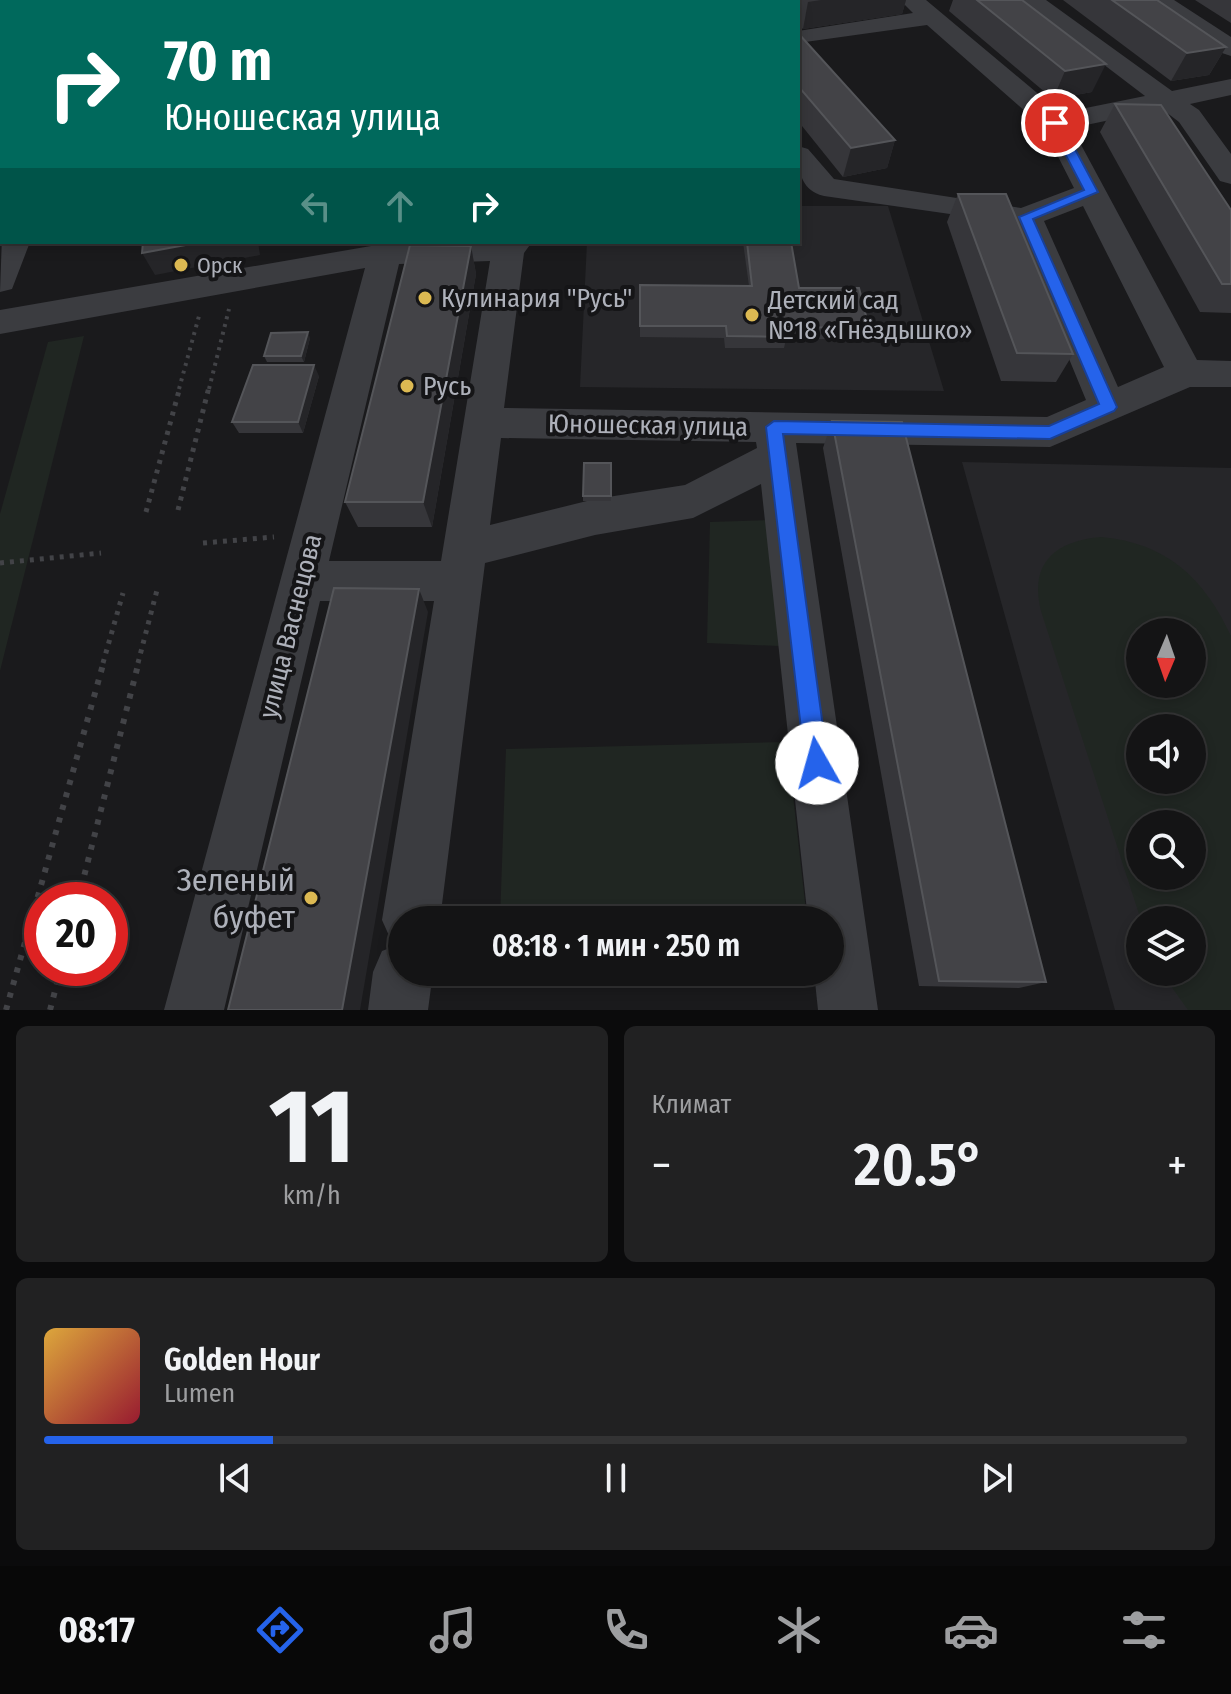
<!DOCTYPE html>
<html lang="ru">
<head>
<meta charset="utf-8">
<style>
  :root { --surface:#141415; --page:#212122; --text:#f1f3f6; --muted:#9d9ea0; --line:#333334; --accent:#2563eb }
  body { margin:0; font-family:"Fira Sans Condensed",sans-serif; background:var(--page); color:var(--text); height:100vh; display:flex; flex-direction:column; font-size:30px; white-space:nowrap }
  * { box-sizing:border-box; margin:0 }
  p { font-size:26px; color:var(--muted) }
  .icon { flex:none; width:44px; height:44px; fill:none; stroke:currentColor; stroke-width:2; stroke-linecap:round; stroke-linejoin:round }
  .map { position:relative; height:1010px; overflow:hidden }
  .side { display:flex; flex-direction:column; gap:16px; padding:16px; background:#0b0b0c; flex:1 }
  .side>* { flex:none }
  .banner { position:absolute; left:0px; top:0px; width:800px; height:244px; box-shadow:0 4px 12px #0003,0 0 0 2px var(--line); background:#00695c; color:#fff; overflow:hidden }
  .needle { width:52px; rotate:182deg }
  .controls { position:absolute; left:1126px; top:618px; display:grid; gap:16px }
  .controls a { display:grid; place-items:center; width:80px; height:80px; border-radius:50%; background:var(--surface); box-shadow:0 4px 12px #0003,0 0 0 2px var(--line); font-size:40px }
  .speed { position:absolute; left:24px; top:882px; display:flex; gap:16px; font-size:40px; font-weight:700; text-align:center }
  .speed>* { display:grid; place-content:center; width:104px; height:104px; border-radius:50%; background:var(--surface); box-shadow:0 4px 12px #0003,0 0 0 2px var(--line); line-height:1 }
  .speed .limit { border:12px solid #d22; background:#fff; color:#111 }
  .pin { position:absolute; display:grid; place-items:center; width:68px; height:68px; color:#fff; margin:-34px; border:4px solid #fff; border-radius:50%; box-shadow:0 2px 8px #0007 }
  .me { position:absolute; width:88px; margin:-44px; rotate:353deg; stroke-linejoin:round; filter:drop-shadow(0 0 6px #0008) }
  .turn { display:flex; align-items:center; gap:28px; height:168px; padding:0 32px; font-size:36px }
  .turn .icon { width:104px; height:104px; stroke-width:2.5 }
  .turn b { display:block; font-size:56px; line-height:68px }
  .lanes { display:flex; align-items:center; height:76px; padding:0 32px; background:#0003; justify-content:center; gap:40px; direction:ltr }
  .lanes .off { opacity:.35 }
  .big { font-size:60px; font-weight:600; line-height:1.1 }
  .side .card { flex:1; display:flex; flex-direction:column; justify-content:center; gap:12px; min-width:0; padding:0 28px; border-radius:12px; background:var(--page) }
  .side .dial { align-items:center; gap:0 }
  .dial b { font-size:104px; line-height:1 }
  .song { display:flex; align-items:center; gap:24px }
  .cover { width:96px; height:96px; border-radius:12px; background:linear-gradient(135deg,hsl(40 70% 55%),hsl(350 70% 35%)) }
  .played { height:8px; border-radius:4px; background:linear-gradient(90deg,var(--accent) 20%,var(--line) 20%) }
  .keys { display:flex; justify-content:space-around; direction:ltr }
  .heat { display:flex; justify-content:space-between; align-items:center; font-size:44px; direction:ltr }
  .side .tiles { flex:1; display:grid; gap:16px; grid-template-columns:1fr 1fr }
  .card:last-child { grid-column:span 2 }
  .trip { position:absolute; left:388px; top:906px; width:456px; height:80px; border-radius:40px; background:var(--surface); box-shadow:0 4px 12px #0003,0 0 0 2px var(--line); font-weight:600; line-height:80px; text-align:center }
  .tab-bar { display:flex; height:128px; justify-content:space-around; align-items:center; background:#080808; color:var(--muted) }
  .tab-bar .icon { width:56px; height:56px }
  .tab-bar .current { color:var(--accent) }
  .tab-bar b { font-size:36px; color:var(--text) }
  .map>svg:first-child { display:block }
</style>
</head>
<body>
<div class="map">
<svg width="1231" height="1010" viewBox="0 0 1231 1010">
  <rect width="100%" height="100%" fill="#1a1a1c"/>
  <!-- built -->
  <g fill="#262629" fill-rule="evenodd">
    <polygon points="798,206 888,206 944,391 580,387 587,242 798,242"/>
    <path d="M962,462L1231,468V1010H1115ZM1140,632H1192V684H1140ZM1140,728H1192V780H1140ZM1140,824H1192V876H1140ZM1140,920H1192V972H1140Z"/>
  </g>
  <!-- green -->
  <g fill="#202622" fill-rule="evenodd">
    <polygon points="84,336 0,671 0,514 48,342"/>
    <polygon points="770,520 779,646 707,643 710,522"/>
    <path d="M1101,537C1167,543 1204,578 1231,636V1010H1188L1161,972H1192V920H1141L1041,611C1029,563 1055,541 1101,537ZM1140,632H1192V684H1140ZM1140,728H1192V780H1140ZM1140,824H1192V876H1140Z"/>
    <polygon points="787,742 807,920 500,920 506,749"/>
    <polygon points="499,972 813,972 815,982 498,982"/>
  </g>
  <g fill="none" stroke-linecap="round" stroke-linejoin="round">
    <!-- path-far3 -->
    <g stroke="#424347" stroke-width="3" stroke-dasharray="3 4" stroke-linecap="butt">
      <polyline points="79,2 94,0"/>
      <polyline points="473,2 487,0"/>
    </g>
    <!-- path-far2 -->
    <g stroke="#424347" stroke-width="4" stroke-dasharray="3 5" stroke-linecap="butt">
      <polyline points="179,389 199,316"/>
      <polyline points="209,389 229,309"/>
    </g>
    <!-- path-far1 -->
    <g stroke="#424347" stroke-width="5" stroke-dasharray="4 6" stroke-linecap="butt">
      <polyline points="178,510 209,387"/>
      <polyline points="146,512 180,387"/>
      <polyline points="203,543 274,537"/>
      <polyline points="0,563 101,553"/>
      <polyline points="103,663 123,593"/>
      <polyline points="138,663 157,590"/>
    </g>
    <!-- path -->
    <g stroke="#424347" stroke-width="6" stroke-dasharray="5 8" stroke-linecap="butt">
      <polyline points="78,900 139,661"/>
      <polyline points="6,1010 104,661"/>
      <polyline points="50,1010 61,968"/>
    </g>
    <!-- minor -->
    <g fill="#3b3c40" fill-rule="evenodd">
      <path d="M900,0H926L1061,113L1145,96L1019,0H1046L1172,91L1231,79V95L1190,104L1199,110L1231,154V184L1220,181L1179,122L1162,109L1072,128L1197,360L1231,361V387H1190L1050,447L796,443L878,1010H818L814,972H830V920H808L761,484L693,518L595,535L485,563L440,920H402V972H433L428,1010H368L373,972L382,951L400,944L391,940L382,920L434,601H320L224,1010H164L365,268L0,334V310L371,246L372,242H532L524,253L504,408L1047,417L1086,400L1013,223L824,196C799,190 798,168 798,146L808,149L834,179L1021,208L1074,188L1043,127L927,25L798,43V31L913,13ZM1083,206L1164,367L1118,387L1044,221ZM490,261L441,561H329L399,264ZM501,438L756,442L757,448L685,485L595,499L490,525Z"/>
      <polygon points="1146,0 1174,0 1231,37 1231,56 1222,53"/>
      <rect x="0" y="181" width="2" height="18"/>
      <polygon points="2,236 2,242 30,242 12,289 0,292"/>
    </g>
    <!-- major -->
    <g fill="#58595f" fill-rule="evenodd">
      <polygon points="288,0 312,0 313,2 289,2"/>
      <polygon points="2,14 2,30 0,31 0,15"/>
    </g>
    <!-- tram -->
    <polyline stroke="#4f5055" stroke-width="2" points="614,2 628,0"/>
  </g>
  <!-- wall -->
  <g fill="#36363a">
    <polygon points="789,0 906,0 902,14 803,29 798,24 798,2 789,2"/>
    <polygon points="953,0 1022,0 1092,92 1053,99 949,11"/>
    <polygon points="1063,0 1157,0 1226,47 1209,75 1171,81"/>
    <polygon points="1195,0 1231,0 1231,23"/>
    <polygon points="798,33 895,140 887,168 843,177 798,121"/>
    <polygon points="1115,104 1231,210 1231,313 1200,312 1100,132"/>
    <polygon points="958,194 1073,354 1056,382 1001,381 947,222"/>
    <polygon points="743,242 791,242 799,288 869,328 865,339 786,339 784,348 725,348 724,338 640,337 640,285 749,286"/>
    <polygon points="471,246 476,274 432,527 358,527 345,502"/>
    <polygon points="310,338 304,362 267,362 264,356"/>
    <polygon points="319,376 303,433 239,433 232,422"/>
    <polygon points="832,421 1046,982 1019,988 919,986 823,448"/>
    <polygon points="611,463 611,501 583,501 583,496"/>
  </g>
  <!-- shaded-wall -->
  <g fill="#252528">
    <polygon points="346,0 431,0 416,2 346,2"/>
    <polygon points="821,0 906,0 902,14 803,29 808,2"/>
    <polygon points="2,39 2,141 0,150 0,47"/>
    <polygon points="1226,47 1209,75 1171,81 1187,53"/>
    <polygon points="1106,64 1092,92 1053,99 1065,71"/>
    <polygon points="895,140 887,168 843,177 851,148"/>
    <polygon points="202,242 258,242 260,255 155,275 142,253"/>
    <polygon points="471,246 476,274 432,527 423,502"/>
    <polygon points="308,332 310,338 304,362 301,356"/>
    <polygon points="314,365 319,376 303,433 298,422"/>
    <polygon points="419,589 428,612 360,1010 342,1010"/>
  </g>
  <!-- building -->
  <g fill="#434347" stroke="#545559" stroke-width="2">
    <polygon points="230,0 278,0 274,2 229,2"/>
    <polygon points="664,0 676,0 677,2 650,2"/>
    <polygon points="725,0 768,0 770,2 727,2"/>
    <polygon points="977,0 1022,0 1106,64 1065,71"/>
    <polygon points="1112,0 1157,0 1226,47 1187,53"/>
    <polygon points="0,29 2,29 2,39 0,47"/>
    <polygon points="798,33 895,140 851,148 798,86"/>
    <polygon points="1115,104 1161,105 1231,210 1231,284 1222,284"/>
    <polygon points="958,194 1006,194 1073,354 1017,353"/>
    <polygon points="143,242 202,242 142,253"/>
    <polygon points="747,242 791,242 799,288 859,288 869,328 785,327 787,337 727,336 726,326 640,326 640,285 752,286"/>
    <polygon points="410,245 471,246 423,502 345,502"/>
    <polygon points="308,332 301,356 264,356 271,333"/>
    <polygon points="253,365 314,365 298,422 232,422"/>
    <polygon points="832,421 902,422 1046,982 939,981"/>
    <polygon points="584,463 611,463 611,496 583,496"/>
    <polygon points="334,588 419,589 342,1010 228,1010"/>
  </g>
  <!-- route -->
  <polygon fill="#2563eb" stroke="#184099" stroke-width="2" points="1055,119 1061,123 1098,192 1033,219 1117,407 1114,411 1050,439 783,434 828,763 824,771 817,775 809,771 805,763 766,427 774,421 1049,426 1099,404 1019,217 1084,190 1049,123"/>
  <!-- markers -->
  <g fill="#dcb952" stroke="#151517" stroke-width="3">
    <circle cx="181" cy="265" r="8"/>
    <circle cx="425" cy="298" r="8"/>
    <circle cx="752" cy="315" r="8"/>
    <circle cx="407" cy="386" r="8"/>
    <circle cx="311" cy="898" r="8"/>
  </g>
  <g text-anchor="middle" stroke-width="8" stroke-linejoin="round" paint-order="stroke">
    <!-- far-poi labels -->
    <g font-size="22" fill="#aeb1ba" stroke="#151517" text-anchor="start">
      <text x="197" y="273">Орск</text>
    </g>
    <!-- poi labels -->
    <g font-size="26" fill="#aeb1ba" stroke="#151517" text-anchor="start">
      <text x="441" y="307">Кулинария "Русь"</text>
      <text x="768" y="309">Детский сад<tspan x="768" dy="30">№18 «Гнёздышко»</tspan></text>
      <text x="423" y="395">Русь</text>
    </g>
    <!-- street labels -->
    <g font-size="26" fill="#aeb1ba" stroke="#151517">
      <text transform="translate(648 425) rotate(1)" y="9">Юношеская улица</text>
      <text transform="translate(290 626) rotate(-76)" y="9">улица Васнецова</text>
    </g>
    <!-- near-poi labels -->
    <g font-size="32" fill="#aeb1ba" stroke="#151517" text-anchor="end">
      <text x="295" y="891">Зеленый<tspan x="295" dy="37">буфет</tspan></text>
    </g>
  </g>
</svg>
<div class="controls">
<a><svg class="needle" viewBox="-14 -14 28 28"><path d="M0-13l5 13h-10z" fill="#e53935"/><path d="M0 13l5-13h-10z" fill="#9d9ea0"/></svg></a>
<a><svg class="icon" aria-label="sound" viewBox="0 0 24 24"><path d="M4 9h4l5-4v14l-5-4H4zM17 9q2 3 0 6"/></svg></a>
<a><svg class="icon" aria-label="search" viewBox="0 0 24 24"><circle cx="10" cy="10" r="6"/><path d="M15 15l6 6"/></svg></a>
<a><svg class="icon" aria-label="layers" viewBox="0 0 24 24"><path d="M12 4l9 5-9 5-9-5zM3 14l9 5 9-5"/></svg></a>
</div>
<div class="speed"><div class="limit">20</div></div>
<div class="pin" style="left:1055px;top:123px;background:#d93025"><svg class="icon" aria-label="arrive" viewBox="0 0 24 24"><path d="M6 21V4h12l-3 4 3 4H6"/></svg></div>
<svg class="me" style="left:817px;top:763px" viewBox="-20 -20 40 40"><circle r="19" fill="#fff"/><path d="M0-13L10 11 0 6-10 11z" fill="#2563eb"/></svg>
<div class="trip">08:18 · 1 мин · 250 m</div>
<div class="banner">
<div class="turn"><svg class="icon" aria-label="right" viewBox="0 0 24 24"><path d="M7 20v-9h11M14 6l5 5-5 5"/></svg><div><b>70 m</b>Юношеская улица</div></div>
<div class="lanes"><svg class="icon off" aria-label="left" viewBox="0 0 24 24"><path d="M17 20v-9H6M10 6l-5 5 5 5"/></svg><svg class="icon off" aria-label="ahead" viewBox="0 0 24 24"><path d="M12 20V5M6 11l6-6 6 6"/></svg><svg class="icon" aria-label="right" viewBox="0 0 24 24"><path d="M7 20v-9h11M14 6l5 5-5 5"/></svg></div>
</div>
</div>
<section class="side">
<div class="tiles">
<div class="card dial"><b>11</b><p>km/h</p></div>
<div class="card"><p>Климат</p>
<div class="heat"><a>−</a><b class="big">20.5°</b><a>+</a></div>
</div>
<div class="card">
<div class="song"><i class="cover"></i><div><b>Golden Hour</b><p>Lumen</p></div></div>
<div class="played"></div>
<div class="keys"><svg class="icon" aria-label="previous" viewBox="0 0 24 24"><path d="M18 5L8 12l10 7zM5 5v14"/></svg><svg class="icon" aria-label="pause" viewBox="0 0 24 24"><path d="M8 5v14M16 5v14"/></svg><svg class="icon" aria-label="next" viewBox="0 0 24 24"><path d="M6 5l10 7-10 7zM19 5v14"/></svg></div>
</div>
</div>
</section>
<nav class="tab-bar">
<b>08:17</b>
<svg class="icon current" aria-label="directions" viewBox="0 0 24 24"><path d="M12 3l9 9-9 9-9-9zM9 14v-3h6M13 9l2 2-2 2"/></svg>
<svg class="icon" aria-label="music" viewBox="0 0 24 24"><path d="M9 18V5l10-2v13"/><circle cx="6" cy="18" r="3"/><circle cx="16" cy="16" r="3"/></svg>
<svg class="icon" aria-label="phone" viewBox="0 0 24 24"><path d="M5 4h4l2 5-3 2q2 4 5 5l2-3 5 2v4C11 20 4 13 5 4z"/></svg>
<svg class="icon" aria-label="climate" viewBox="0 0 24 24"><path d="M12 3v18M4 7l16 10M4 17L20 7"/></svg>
<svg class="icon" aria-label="car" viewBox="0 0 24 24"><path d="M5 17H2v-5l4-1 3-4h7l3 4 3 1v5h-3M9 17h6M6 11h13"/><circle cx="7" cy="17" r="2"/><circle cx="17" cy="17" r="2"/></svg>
<svg class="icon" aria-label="filters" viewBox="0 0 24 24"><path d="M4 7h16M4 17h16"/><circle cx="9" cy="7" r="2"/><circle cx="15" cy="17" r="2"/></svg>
</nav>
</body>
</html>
